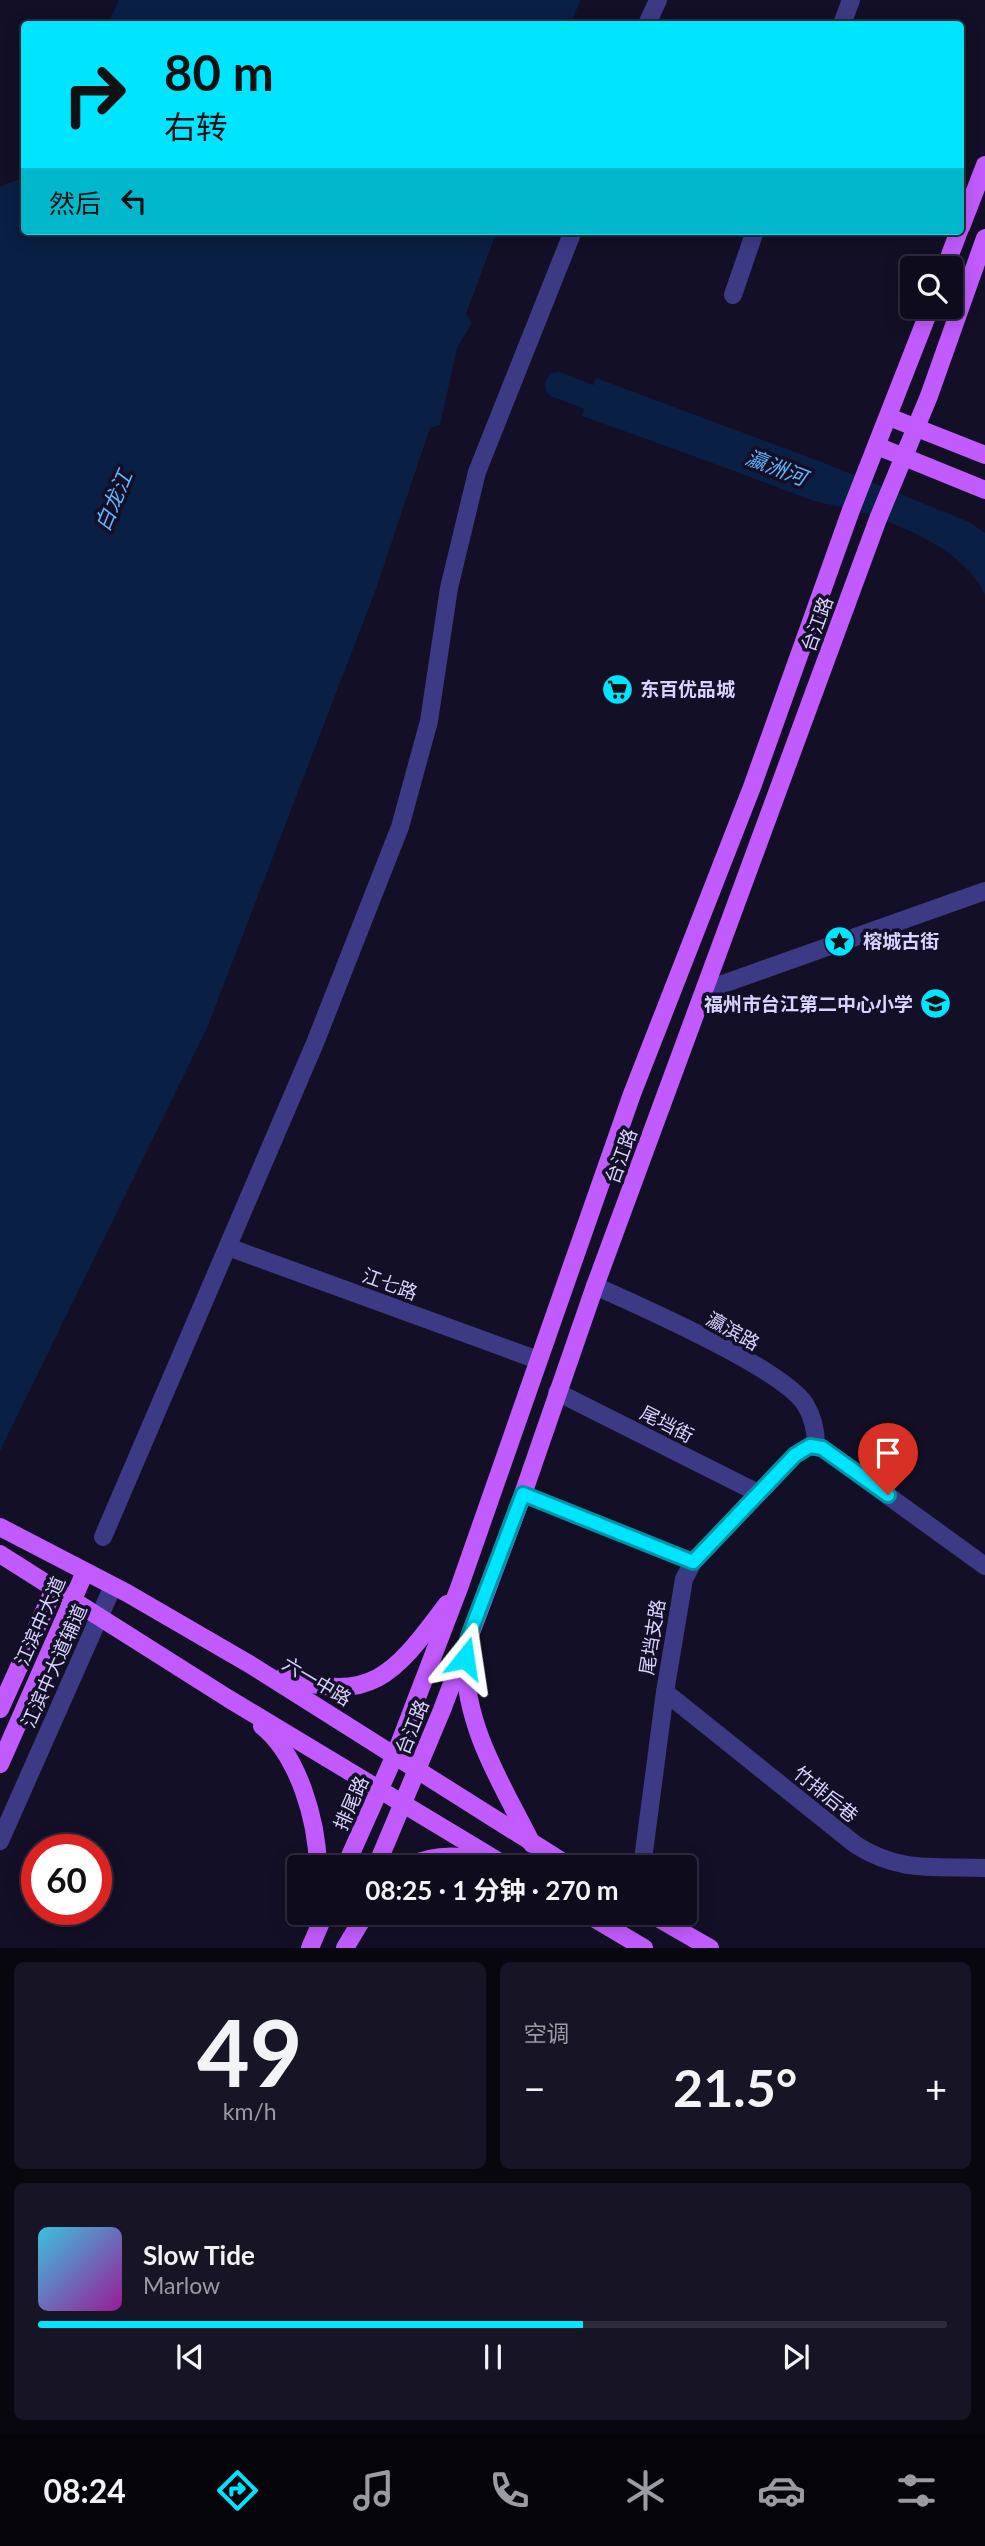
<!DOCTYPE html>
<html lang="zh">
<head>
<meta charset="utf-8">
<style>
  :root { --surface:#0e0b1c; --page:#171425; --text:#f1f3f6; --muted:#9b9ba3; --line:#2e2b3b; --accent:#00e5ff }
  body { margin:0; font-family:Lato,"Noto Sans SC",sans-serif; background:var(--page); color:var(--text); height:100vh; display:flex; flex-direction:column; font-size:26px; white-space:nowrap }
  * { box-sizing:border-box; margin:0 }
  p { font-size:23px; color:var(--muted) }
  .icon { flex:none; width:38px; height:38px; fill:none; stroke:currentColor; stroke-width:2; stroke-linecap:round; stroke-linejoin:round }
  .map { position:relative; height:1948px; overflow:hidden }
  .side { display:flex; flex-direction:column; gap:14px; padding:14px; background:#08060f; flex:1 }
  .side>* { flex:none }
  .top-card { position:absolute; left:21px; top:21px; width:943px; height:214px; border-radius:7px; box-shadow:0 4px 18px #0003,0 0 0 2px var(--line); background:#00e5ff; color:#111; overflow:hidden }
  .tools { position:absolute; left:900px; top:256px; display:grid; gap:14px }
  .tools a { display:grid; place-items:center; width:63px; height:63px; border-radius:7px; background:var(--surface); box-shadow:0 4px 18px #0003,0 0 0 2px var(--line); font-size:35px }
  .speed { position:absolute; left:21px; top:1834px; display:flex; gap:14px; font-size:35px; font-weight:700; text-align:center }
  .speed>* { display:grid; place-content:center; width:91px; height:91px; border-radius:50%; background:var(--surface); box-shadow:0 4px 18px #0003,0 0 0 2px var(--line); line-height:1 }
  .speed .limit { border:10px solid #d22; background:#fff; color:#111 }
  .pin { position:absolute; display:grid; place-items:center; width:60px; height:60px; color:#fff; margin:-72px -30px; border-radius:50% 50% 50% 0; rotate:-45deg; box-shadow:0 0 7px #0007 }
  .pin .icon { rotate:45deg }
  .me { position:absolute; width:77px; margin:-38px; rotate:15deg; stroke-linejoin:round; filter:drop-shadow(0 0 5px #0008) }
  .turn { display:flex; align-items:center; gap:24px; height:147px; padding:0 28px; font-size:32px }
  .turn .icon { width:91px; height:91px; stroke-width:2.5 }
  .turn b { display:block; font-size:49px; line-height:60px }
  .then { display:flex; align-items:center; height:66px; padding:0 28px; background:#0003; gap:14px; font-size:26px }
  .big { font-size:52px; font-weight:700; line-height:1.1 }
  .side .tile { flex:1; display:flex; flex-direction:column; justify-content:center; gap:10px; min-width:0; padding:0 24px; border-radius:10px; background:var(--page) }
  .side .dial { align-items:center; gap:0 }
  .dial b { font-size:91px; line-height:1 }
  .song { display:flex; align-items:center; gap:21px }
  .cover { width:84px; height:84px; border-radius:10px; background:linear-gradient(135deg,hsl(190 70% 55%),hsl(300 70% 35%)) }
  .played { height:7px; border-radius:4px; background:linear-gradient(90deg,var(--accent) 60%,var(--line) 60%) }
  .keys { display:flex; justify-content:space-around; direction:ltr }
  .heat { display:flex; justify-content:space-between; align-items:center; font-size:38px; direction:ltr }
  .side .tiles { flex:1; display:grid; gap:14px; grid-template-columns:1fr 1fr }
  .tile:last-child { grid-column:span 2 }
  .trip { position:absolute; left:287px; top:1855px; width:410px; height:70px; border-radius:7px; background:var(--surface); box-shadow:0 4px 18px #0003,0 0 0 2px var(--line); font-weight:700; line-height:70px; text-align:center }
  .dock { display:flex; height:112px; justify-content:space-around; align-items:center; background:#06040b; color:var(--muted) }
  .dock .icon { width:49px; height:49px }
  .dock .selected { color:var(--accent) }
  .dock b { font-size:32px; color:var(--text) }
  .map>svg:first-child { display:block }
</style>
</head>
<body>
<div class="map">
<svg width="985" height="1948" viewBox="0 0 985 1948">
  <rect width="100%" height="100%" fill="#130f26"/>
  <!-- water -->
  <g fill="#0a1f44">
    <polygon points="119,0 581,0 570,24 108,24"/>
    <polygon points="24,178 24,231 497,231 466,314 472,323 457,348 440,425 430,428 376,589 207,1028 0,1451 0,186"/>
    <path d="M596,378L819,461L969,522L985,533V595C965,549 896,522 849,509C834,505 818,503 803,497C729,469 656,442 582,416Z"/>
  </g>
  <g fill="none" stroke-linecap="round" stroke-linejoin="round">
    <!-- river -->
    <polyline stroke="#0a1f44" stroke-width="26" points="558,385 622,410"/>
    <!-- minor -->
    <g stroke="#3d3a85" stroke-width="18">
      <polyline points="647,24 658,0"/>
      <polyline points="842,24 851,0"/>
      <polyline points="733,295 755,231"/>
      <polyline points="706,990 985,891"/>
      <polyline points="228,1247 538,1360"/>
      <path d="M595,1286C640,1306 781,1368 805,1404C813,1417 816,1431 816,1445"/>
      <polyline points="557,1392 758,1493"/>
      <polyline points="523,1494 693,1562"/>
      <polyline points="103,1537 315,1043 400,827 429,721 449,588 477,472 573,231"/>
      <path d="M665,1692L856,1845C900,1873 935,1866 985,1868"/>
      <polyline points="0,1841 113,1586"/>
      <polyline points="642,1867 665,1692 684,1579 693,1562 795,1455 810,1446 822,1448 985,1566"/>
    </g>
    <!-- major -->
    <g stroke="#c25bff" stroke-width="18">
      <polyline points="961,227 985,165"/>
      <polyline points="945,268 959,231"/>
      <polyline points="889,417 985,455"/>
      <polyline points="877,446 985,490"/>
      <polyline points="0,1527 127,1593 251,1665 571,1867"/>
      <polyline points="0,1554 229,1699 508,1867"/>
      <path d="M465,1659C465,1728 502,1784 532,1844"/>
      <path d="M284,1676C373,1707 397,1670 447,1604"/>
      <polyline points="0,1709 55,1587"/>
      <path d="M262,1726C299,1756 317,1821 318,1867"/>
      <polyline points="0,1764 85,1572"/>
      <polyline points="345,1867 395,1755 459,1588 632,1094 752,787 851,510 931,306"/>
      <polyline points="376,1867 442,1710 523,1494 595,1286 878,519 929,396 985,238"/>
      <path d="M406,1867C433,1854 462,1854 491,1863"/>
      <polyline points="585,1913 644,1948"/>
      <polyline points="649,1913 710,1948"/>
      <polyline points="310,1948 325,1913"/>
      <polyline points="345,1948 366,1913"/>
    </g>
  </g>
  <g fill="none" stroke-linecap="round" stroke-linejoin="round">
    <defs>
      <polyline id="route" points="465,1658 469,1636 523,1494 693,1562 795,1455 810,1446 822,1448 888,1495"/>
    </defs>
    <!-- route casing -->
    <use href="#route" stroke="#0095a6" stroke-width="18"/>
    <!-- route -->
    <use href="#route" stroke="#00e5ff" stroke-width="12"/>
  </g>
  <!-- icons -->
  <defs>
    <symbol id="supermarket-disc" viewBox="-11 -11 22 22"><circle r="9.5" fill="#00e5ff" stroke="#130f26"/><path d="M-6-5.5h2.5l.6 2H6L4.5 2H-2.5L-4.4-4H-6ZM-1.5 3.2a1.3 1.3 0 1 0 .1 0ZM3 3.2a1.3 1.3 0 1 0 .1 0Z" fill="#111"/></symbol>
    <symbol id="sight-disc" viewBox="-11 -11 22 22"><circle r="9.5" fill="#00e5ff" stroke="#130f26"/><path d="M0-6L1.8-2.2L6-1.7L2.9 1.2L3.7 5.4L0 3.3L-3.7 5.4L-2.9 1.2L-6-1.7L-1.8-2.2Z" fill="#111"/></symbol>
    <symbol id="school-disc" viewBox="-11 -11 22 22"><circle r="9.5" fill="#00e5ff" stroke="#130f26"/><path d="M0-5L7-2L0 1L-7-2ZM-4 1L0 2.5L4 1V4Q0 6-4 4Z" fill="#111"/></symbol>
  </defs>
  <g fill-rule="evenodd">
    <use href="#supermarket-disc" x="600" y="672" width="35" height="35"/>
    <use href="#sight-disc" x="822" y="924" width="35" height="35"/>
    <use href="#school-disc" x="918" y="986" width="35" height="35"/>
  </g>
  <g text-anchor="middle" stroke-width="7" stroke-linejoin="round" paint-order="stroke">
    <!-- street labels -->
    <g font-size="19" fill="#d9d4ff" stroke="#130f26">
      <text transform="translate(817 624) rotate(-70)" y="7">台江路</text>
      <text transform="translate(621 1156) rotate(-70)" y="7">台江路</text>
      <text transform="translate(390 1284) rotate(20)" y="7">江七路</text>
      <text transform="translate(733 1331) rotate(29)" y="7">瀛滨路</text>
      <text transform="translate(667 1424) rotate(27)" y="7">尾垱街</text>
      <text transform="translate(40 1621) rotate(-66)" y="7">江滨中大道</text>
      <text transform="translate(652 1637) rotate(-81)" y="7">尾垱支路</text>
      <text transform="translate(54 1666) rotate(-66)" y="7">江滨中大道辅道</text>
      <text transform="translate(317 1681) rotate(31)" y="7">六一中路</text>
      <text transform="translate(412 1727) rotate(-68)" y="7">台江路</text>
      <text transform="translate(826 1794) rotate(39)" y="7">竹排后巷</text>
      <text transform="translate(351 1803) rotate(-66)" y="7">排尾路</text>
    </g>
    <!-- poi labels -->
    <g font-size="19" font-weight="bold" fill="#d9d4ff" stroke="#130f26" text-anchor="start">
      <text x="640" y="696">东百优品城</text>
      <text x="863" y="948">榕城古街</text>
      <text x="913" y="1011" text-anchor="end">福州市台江第二中心小学</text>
    </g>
    <!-- water labels -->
    <g font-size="21" font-style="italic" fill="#62b6ff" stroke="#130f26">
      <text transform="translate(776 468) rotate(21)" y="7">瀛洲河</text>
      <text transform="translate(114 501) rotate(-67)" y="7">白龙江</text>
    </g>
  </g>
</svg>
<div class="tools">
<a><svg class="icon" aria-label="search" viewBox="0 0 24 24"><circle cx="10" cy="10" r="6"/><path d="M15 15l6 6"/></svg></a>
</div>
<div class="speed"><div class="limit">60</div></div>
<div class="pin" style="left:888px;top:1495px;background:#d93025"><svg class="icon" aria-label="arrive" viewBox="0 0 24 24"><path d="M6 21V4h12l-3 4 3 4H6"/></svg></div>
<svg class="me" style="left:465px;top:1658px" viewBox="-20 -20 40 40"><path d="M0-17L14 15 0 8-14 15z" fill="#00e5ff" stroke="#fff" stroke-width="4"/></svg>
<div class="trip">08:25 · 1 分钟 · 270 m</div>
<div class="top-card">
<div class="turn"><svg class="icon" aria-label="right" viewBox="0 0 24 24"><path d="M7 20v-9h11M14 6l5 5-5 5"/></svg><div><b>80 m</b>右转</div></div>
<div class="then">然后<svg class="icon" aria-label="left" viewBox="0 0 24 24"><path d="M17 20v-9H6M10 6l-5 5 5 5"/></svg></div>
</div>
</div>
<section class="side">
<div class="tiles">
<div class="tile dial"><b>49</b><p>km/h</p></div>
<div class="tile"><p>空调</p>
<div class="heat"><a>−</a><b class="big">21.5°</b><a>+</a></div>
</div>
<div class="tile">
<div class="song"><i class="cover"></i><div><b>Slow Tide</b><p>Marlow</p></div></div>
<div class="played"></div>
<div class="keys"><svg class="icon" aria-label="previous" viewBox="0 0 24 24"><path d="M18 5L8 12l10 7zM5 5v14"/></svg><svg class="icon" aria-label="pause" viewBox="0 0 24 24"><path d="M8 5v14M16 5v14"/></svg><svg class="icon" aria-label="next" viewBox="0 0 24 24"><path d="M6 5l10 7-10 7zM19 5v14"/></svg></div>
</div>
</div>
</section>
<nav class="dock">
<b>08:24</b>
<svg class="icon selected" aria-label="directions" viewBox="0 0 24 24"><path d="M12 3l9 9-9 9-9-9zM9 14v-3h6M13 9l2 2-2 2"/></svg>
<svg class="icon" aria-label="music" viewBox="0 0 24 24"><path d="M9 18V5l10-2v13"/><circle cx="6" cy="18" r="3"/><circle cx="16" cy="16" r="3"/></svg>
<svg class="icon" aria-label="phone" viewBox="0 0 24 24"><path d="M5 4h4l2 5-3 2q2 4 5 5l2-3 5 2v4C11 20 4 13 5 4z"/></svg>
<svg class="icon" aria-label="climate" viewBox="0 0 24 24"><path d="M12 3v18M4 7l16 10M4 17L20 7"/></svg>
<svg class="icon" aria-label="car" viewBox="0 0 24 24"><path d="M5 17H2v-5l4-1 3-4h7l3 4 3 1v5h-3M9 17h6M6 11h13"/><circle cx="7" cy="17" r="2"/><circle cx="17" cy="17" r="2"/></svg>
<svg class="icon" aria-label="filters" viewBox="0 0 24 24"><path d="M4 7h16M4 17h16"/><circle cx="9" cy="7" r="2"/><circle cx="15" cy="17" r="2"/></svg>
</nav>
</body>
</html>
